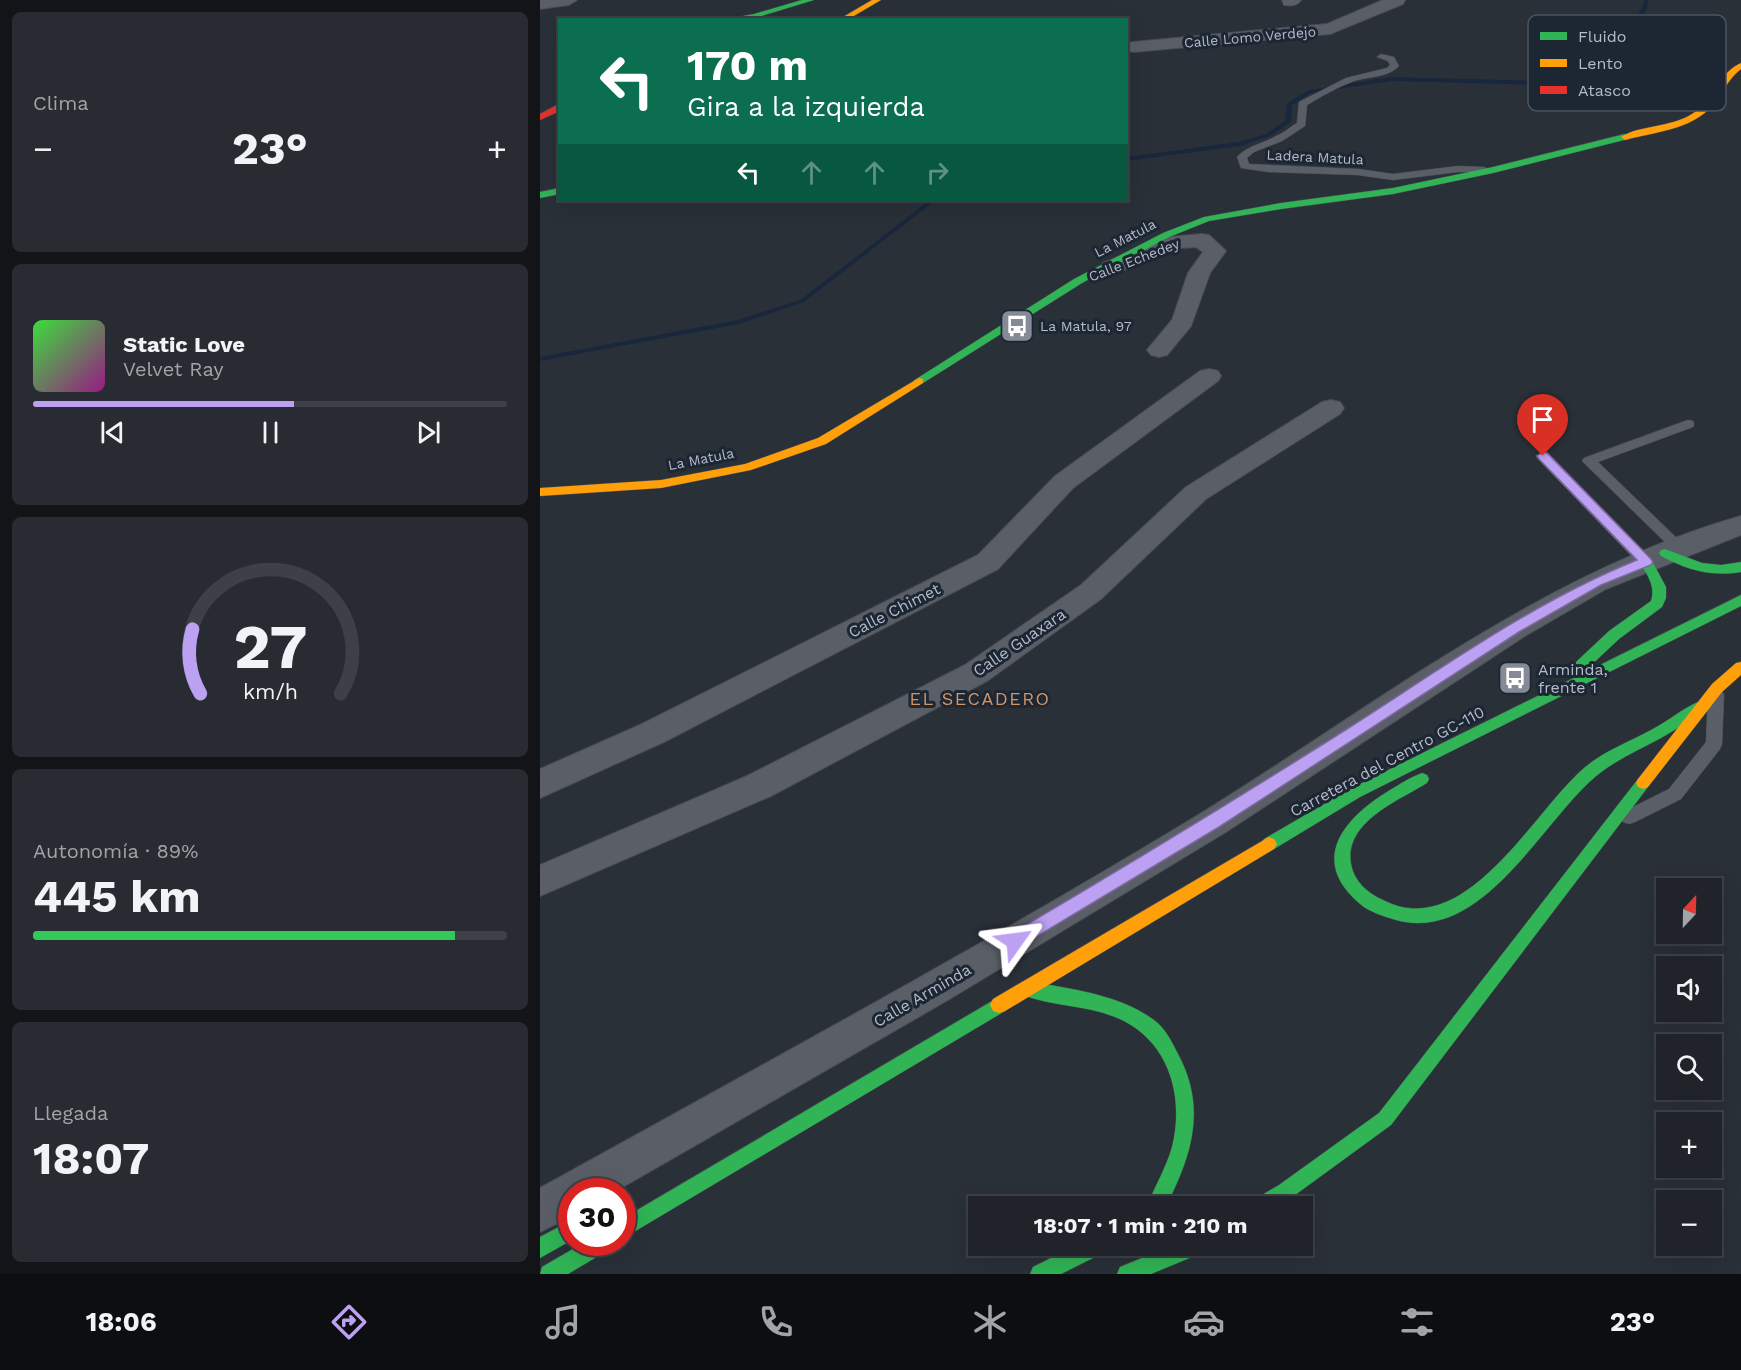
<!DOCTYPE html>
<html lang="es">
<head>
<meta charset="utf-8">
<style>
  :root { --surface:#20242a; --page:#282c32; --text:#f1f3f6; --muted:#a2a4a8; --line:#3d4147; --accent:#bca0f2 }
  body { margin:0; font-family:"Work Sans",sans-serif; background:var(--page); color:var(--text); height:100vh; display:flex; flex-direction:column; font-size:22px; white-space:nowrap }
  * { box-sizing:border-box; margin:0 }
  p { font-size:20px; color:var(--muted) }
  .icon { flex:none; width:33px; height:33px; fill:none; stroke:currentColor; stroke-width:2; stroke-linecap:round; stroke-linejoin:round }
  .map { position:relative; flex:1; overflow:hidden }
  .panel { display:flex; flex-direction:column; gap:12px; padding:12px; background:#121417; width:540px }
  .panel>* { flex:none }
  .banner { position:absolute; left:18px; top:18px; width:570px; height:183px; border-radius:0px; box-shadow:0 6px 24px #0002,0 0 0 2px var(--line); background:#0b6e4f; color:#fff; overflow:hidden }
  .needle { width:39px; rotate:22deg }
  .tools { position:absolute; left:1116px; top:878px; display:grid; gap:12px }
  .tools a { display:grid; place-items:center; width:66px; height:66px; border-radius:0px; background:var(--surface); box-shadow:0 6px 24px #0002,0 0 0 2px var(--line); font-size:30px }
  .speed { position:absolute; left:18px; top:1178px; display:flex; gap:12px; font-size:30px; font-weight:700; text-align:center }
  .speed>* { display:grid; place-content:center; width:78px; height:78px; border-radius:50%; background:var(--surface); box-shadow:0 6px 24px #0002,0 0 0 2px var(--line); line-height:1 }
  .speed .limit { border:9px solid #d22; background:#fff; color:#111 }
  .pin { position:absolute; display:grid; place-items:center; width:51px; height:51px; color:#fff; margin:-62px -26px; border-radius:50% 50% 50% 0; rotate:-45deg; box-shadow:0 0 6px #0007 }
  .pin .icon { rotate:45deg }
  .me { position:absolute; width:66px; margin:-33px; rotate:59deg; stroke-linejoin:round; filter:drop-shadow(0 0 4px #0008) }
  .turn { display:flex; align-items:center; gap:21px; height:126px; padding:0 30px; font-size:27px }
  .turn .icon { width:78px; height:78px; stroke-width:2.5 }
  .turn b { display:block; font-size:42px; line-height:51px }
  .lanes { display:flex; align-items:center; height:57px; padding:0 30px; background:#0003; justify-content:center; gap:30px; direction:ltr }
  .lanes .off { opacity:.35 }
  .big { font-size:45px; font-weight:700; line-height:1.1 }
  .panel .tile { flex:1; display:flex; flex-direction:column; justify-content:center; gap:9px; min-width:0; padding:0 21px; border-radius:9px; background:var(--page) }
  .panel .dial { align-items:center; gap:0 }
  .dial svg { height:156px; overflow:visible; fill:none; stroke:var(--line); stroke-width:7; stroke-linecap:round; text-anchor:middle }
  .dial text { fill:var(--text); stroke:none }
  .song { display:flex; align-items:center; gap:18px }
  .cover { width:72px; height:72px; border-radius:9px; background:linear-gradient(135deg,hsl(120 70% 55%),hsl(310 70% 35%)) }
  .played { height:6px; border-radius:3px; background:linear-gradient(90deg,var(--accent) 55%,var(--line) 55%) }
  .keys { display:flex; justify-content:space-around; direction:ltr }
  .heat { display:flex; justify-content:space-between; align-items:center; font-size:33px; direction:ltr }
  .charge { height:9px; border-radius:4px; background:linear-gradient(90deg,#34c759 89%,var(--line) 0) }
  .trip { position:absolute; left:428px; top:1196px; width:345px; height:60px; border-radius:0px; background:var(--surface); box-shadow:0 6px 24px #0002,0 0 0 2px var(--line); font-weight:700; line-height:60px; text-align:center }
  .dock { display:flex; height:96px; justify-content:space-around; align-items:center; background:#0d0e11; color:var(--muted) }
  .dock .icon { width:42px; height:42px }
  .dock .current { color:var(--accent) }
  .dock b { font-size:27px; color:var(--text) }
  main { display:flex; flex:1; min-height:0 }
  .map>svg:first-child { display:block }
</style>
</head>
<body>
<main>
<section class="panel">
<div class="tile"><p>Clima</p>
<div class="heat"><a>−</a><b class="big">23°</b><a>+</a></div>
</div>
<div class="tile">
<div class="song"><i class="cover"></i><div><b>Static Love</b><p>Velvet Ray</p></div></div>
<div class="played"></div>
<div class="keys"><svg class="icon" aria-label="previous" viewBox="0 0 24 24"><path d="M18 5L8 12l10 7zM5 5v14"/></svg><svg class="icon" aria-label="pause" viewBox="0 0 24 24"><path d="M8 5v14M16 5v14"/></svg><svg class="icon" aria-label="next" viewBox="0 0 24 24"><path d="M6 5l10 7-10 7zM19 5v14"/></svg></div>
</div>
<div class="tile dial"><svg viewBox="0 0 100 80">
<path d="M14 69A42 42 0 1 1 86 69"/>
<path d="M14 69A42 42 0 0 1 10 36" stroke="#bca0f2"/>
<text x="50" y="56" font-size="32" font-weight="700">27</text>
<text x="50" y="72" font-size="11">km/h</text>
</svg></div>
<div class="tile"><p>Autonomía · 89%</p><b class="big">445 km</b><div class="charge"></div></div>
<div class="tile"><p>Llegada</p><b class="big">18:07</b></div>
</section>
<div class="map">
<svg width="1201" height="1274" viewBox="0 0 1201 1274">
  <rect width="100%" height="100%" fill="#2a3038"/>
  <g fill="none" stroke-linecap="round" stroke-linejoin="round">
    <!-- stream -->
    <g fill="#19273c" fill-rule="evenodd">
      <polygon points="1105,0 1109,0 1106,10 1096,24 1064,44 1037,75 1026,81 1003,85 851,81 771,93 752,105 751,122 730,136 700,146 586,161 586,157 699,142 726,134 745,121 747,103 769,90 851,77 1003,81 1022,79 1033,73 1060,42 1093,21 1101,10"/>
      <polygon points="390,200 396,200 264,302 199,324 0,361 0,357 198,320 260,300"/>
    </g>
    <defs>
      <g id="lane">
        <path d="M841,54L854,57L859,66C847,78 830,76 814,81C798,87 782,96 767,105L765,126L742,141L714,152L707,158L709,164L818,169L853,174L918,166L944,167L949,170L948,172H918L853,180L818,175L728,172L701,168L697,157C708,145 723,144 736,136C744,133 750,127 757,123L759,102L806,78L847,68L850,65L848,61L837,57Z"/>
        <polygon points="1148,420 1153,421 1154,424 1153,427 1058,462 1144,545 1146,548 1144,551 1134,551 1042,461 1044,458"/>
        <polygon points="1003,452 1008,453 1111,558 1113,562 1111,566 1101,566 998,459 996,456"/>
        <polygon points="1176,689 1182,691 1184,695 1182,744 1180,749 1141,799 1095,822 1089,824 1083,822 1081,817 1083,812 1129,789 1166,742 1168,695 1170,691"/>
      </g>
      <g id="street">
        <polygon points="0,0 37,0 29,5 0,9"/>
        <path d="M742,0H761C757,6 751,6 744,5Z"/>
        <polygon points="843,0 865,0 863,4 790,34 593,52 586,50 587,43 593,42 787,24"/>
        <polygon points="661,234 669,235 686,251 670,273 651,326 627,355 619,357 611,355 607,350 632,320 648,273 663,252 656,247 641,248 571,275 563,273 560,268 563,263 629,237"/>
        <polygon points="669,369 678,371 681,376 678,381 533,488 458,569 124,742 0,798 0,769 102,724 438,555 515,476 660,371"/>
        <polygon points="791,400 800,402 804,408 800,414 666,499 561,599 447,681 231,796 0,896 0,865 207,776 425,665 541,585 646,487 782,402"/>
        <path d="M1201,516V535L1066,589L985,636L686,832L408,1000L76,1191H32V1216L0,1232V1188C222,1065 446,944 663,812C836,705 1003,572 1201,516Z"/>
      </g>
      <g id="fast">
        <polygon points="262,0 274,0 215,18 182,20 214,14"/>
        <polygon points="1085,134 1089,137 1088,139 953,173 853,194 741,209 669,221 629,237 542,283 383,383 375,383 373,381 534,279 623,233 664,217 741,203 853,188 953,167"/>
        <polygon points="20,188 20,194 0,198 0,192"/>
        <path d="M1125,549L1162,563L1181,565L1201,562V572C1172,577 1147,570 1121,556L1119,553L1121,550Z"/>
        <path d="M1106,558L1111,559L1126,587V598L1122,607L1079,639L1046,670H1036L1034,666L1036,662L1069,631L1111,601C1116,586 1107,575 1100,562Z"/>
        <polygon points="1201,595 1201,606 820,797 734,849 729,851 724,849 721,844 724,839 810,789"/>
        <path d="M1163,700L1168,702L1170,706L1168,710C1152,719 1137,729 1121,738C1099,750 1075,760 1055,777C1001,823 942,944 856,920C843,916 829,912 819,903C768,859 805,817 850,790C860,784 871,777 882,773L887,775L889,779L887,783C858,801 804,822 811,864C814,881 827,893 843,900C925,943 993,812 1044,768C1064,751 1089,742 1111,730C1129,721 1145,706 1163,700Z"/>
        <polygon points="1103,777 1108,779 1110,783 1108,787 851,1125 740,1206 713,1206 715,1199 739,1185 839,1113 1098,779"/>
        <path d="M488,981C530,989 579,994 614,1020C625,1028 632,1042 638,1054C667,1108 652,1155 626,1206H607C615,1186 626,1168 632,1147C645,1095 628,1038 575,1017C545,1005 512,1006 482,995L480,989L482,983Z"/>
        <polygon points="459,997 465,999 468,1005 465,1011 82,1239 82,1219"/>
        <polygon points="32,1220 32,1240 0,1258 0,1237"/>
        <polygon points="45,1242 73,1242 70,1249 28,1274 0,1274 2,1267"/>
        <polygon points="537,1245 568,1245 565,1252 521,1274 490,1274 493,1267"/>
        <polygon points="634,1245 667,1245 664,1252 611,1274 577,1274 580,1267"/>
      </g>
      <g id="slow">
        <polygon points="332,0 341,0 307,20 298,20"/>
        <path d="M1201,63V69C1188,79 1182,94 1172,106C1151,130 1114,132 1085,140L1081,137C1099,125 1130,128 1152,114C1173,101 1179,72 1201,63Z"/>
        <polygon points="379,378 383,379 383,383 286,444 211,470 121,488 0,496 0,488 121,480 205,464 278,438"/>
        <polygon points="1201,662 1201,675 1182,692 1108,787 1103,789 1098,787 1096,783 1098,779 1172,684 1196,663"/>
        <polygon points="729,837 734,839 737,844 734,849 465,1011 459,1013 453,1011 450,1005 453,999"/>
      </g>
      <polygon id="jam" points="17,105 20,105 20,111 0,120 0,114"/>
    </defs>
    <!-- lane casing -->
    <use href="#lane" stroke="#484c55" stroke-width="1"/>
    <!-- street casing -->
    <use href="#street" stroke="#484c55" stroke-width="2"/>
    <!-- fast casing -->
    <use href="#fast" stroke="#484c55" stroke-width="1"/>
    <!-- slow casing -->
    <use href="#slow" stroke="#484c55" stroke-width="1"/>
    <!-- jam casing -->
    <use href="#jam" stroke="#484c55" stroke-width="1"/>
    <!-- lane -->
    <use href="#lane" fill="#5a5e66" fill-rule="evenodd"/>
    <!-- street -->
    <use href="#street" fill="#5a5e66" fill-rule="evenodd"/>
    <!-- fast -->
    <use href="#fast" fill="#30b455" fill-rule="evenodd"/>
    <!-- slow -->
    <use href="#slow" fill="#ff9f0a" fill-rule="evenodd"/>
    <!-- jam -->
    <use href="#jam" fill="#e5322d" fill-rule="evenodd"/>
  </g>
  <!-- route -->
  <path fill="#bca0f2" stroke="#7a689d" stroke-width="1.5" d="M1003,452L1007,453L1111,559L1113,562L1111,565L1061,585L979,632L679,827L481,946L475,948L469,946L467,941L469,935C583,868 695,800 807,729C901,669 993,602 1097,560L999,459L997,456Z"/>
  <!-- icons -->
  <defs>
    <symbol id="bus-square" viewBox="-11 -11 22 22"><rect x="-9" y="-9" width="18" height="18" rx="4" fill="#848b96" stroke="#1d2633"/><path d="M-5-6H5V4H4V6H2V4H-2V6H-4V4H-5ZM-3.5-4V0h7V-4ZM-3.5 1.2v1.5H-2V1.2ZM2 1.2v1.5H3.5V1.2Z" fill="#fff"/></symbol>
  </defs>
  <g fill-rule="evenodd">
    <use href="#bus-square" x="458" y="307" width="38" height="38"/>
    <use href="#bus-square" x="956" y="659" width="38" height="38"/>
  </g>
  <g text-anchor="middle" stroke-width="6" stroke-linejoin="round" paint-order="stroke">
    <!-- far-street labels -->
    <g font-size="14" fill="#b4bcc9" stroke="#1d2633">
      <text transform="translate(710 37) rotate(-5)" y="5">Calle Lomo Verdejo</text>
      <text transform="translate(775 157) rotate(3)" y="5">Ladera Matula</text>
      <text transform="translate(585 238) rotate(-27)" y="5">La Matula</text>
      <text transform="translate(594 260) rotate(-21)" y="5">Calle Echedey</text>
      <text transform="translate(161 459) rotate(-11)" y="5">La Matula</text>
    </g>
    <!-- far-poi labels -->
    <g font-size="14" fill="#b4bcc9" stroke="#1d2633" text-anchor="start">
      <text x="500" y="331">La Matula, 97</text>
    </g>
    <!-- street labels -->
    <g font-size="16" fill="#b4bcc9" stroke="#1d2633">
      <text transform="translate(354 610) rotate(-27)" y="6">Calle Chimet</text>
      <text transform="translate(479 642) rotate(-34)" y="6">Calle Guaxara</text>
      <text transform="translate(847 761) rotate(-28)" y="6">Carretera del Centro GC-110</text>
      <text transform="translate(382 995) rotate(-30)" y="6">Calle Arminda</text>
    </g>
    <!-- poi labels -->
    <g font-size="16" fill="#b4bcc9" stroke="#1d2633" text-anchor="start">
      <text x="998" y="675">Arminda,<tspan x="998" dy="18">frente 1</tspan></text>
    </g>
    <!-- neighbourhood labels -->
    <g font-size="18" letter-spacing="1.5" fill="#d59563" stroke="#1d2633">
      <text x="440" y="705">EL SECADERO</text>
    </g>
  </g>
  <!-- legend -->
  <rect x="988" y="15" width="198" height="96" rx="9" fill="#1d2633" stroke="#4a5360" stroke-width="1.5"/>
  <rect x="1000" y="32" width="27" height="8" fill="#30b455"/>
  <rect x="1000" y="59" width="27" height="8" fill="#ff9f0a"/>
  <rect x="1000" y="86" width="27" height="8" fill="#e5322d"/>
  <g font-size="16" fill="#b4bcc9">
    <text x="1038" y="42">Fluido</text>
    <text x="1038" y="69">Lento</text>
    <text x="1038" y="96">Atasco</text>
  </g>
</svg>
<div class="tools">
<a><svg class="needle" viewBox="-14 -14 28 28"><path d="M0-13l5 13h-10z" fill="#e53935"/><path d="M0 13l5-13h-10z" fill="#a2a4a8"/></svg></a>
<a><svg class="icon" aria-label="sound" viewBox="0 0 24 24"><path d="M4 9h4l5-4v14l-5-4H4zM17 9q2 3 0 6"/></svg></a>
<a><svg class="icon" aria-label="search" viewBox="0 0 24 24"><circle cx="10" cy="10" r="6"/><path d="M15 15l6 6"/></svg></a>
<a>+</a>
<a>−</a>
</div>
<div class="speed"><div class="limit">30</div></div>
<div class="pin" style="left:1003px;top:456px;background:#d93025"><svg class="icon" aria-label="arrive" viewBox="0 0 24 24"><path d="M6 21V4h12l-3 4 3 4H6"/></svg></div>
<svg class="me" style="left:475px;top:941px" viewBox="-20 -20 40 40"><path d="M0-17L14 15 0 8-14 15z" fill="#bca0f2" stroke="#fff" stroke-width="4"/></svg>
<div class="trip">18:07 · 1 min · 210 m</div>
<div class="banner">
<div class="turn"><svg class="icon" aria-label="left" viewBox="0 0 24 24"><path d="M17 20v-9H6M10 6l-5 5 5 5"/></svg><div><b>170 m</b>Gira a la izquierda</div></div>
<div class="lanes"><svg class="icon" aria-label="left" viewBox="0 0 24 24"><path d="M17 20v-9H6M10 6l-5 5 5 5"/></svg><svg class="icon off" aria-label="ahead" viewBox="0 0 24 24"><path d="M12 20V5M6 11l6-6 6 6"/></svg><svg class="icon off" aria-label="ahead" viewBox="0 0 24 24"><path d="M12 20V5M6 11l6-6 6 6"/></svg><svg class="icon off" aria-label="right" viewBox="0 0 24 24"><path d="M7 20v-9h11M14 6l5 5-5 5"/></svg></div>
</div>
</div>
</main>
<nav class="dock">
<b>18:06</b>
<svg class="icon current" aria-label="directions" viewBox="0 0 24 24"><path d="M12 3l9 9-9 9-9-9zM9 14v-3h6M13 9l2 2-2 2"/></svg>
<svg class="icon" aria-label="music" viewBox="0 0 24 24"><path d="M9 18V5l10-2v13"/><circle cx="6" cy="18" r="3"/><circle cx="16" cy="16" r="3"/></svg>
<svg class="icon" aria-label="phone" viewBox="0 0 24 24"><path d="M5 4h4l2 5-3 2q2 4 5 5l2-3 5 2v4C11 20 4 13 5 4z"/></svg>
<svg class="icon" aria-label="climate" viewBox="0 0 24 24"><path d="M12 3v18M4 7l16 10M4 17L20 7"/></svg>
<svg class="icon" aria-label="car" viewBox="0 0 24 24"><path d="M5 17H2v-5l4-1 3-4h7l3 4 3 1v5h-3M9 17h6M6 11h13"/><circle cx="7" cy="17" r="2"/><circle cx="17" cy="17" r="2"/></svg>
<svg class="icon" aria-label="filters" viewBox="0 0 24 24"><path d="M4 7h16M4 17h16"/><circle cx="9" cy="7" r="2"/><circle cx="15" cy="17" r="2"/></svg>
<b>23°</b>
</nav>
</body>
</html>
